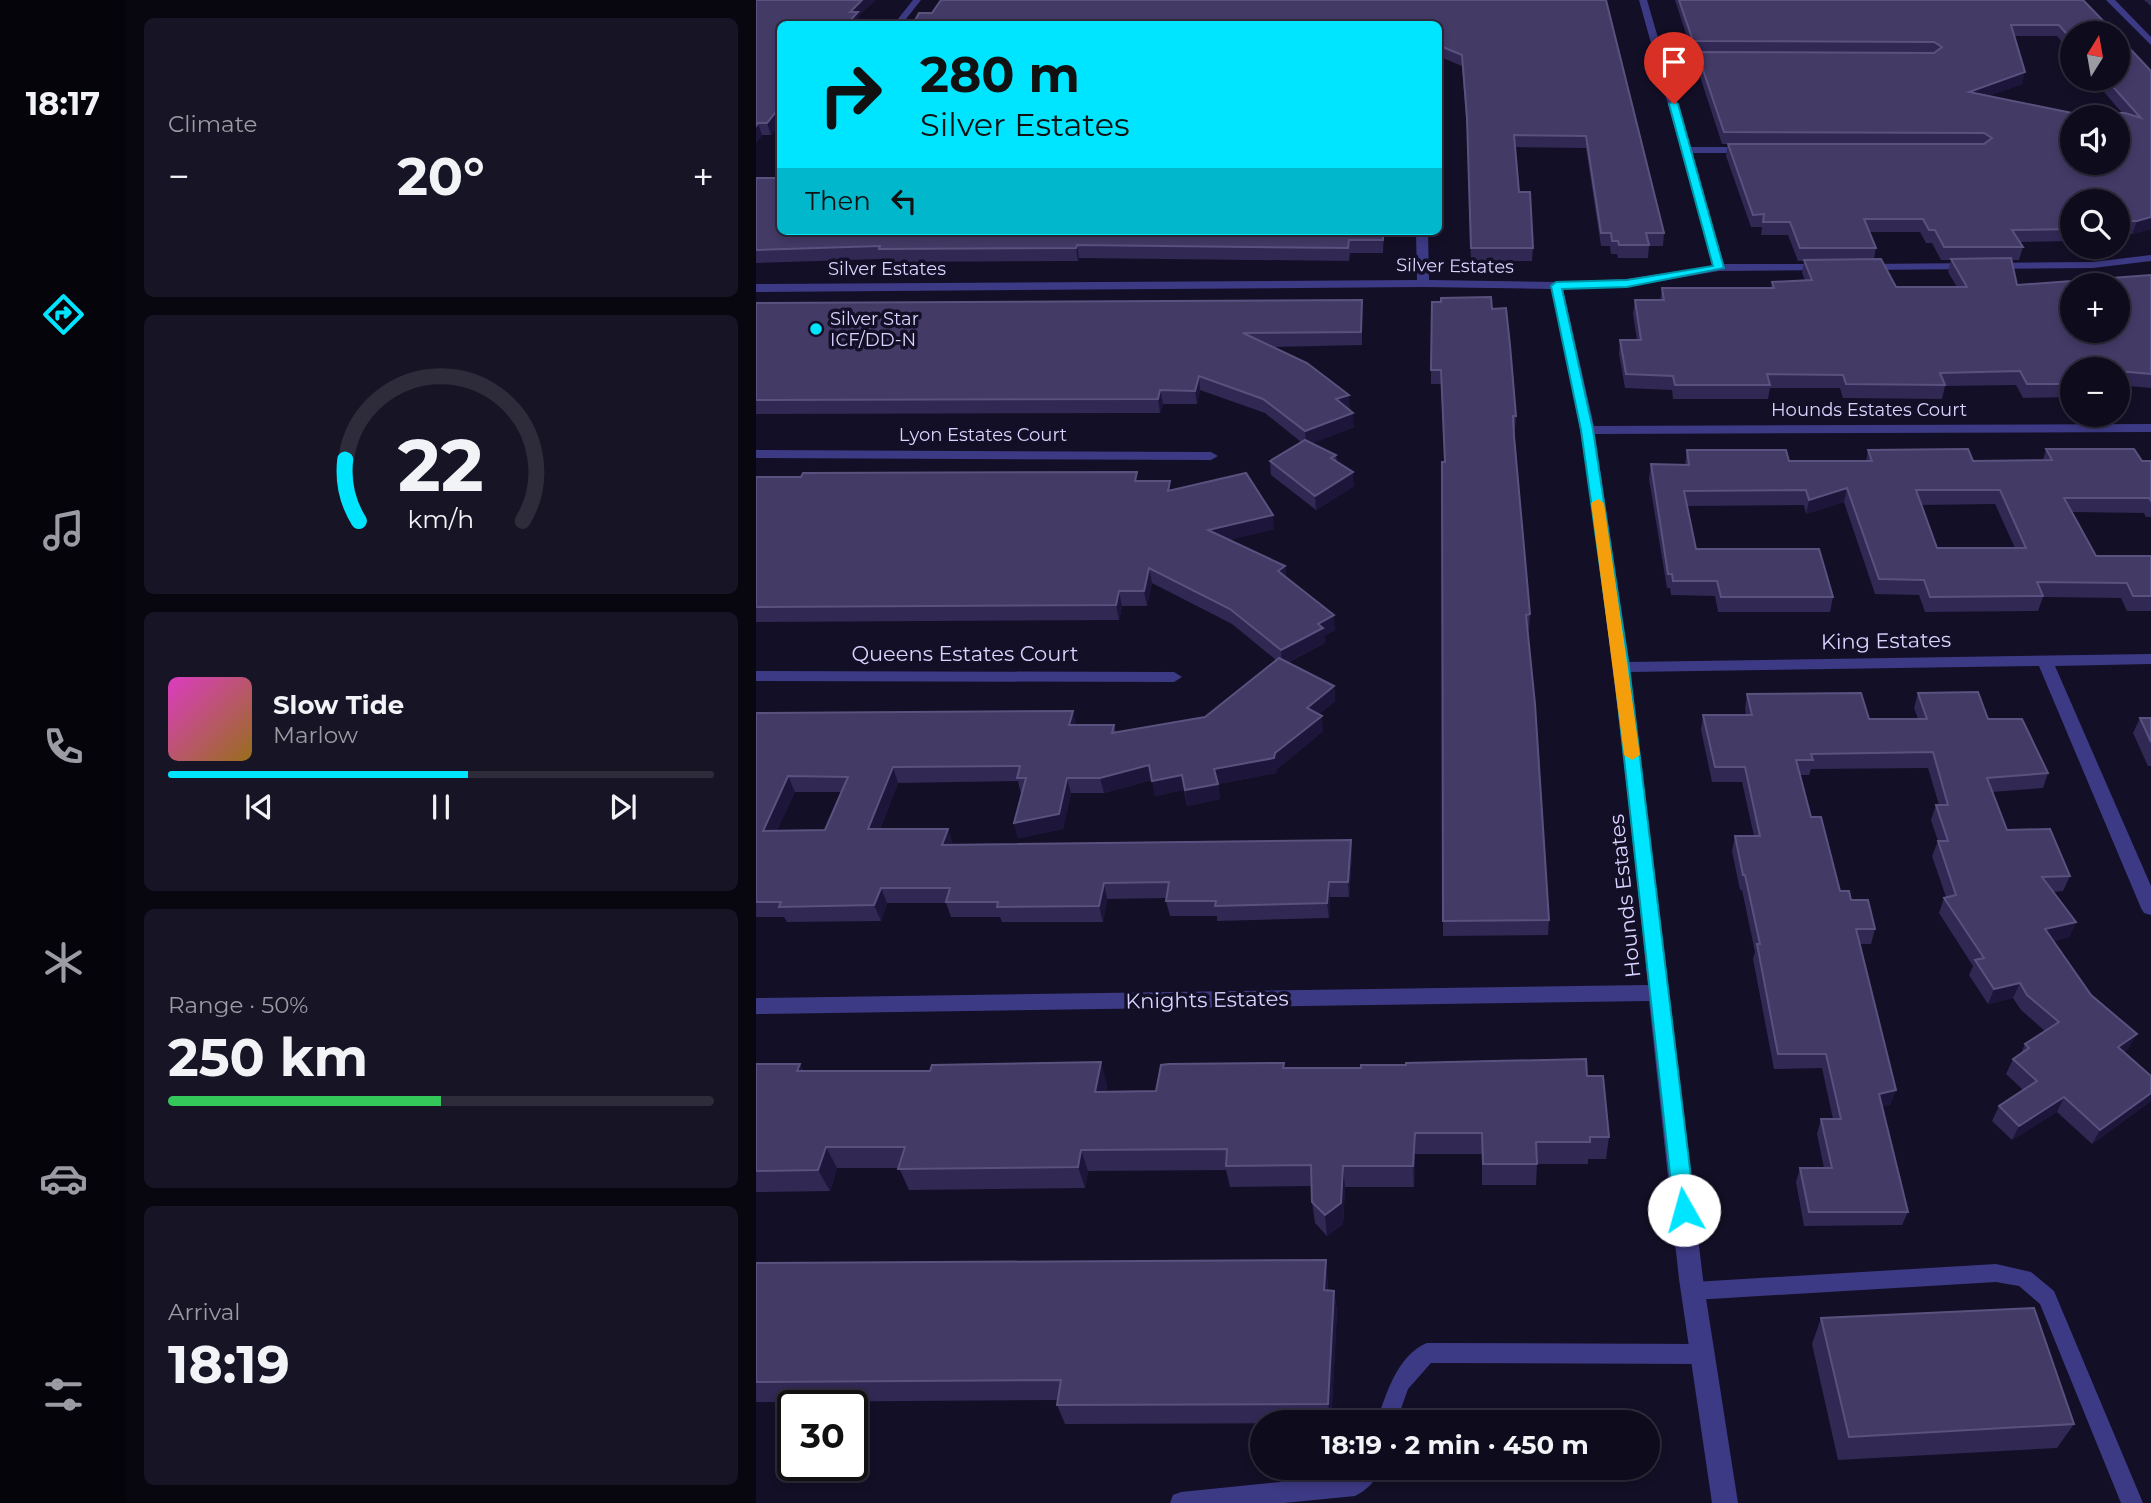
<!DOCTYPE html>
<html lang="en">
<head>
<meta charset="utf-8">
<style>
  :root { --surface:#0e0b1c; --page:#171425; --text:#f1f3f6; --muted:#9b9ba3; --line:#2e2b3b; --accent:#00e5ff }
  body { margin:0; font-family:Montserrat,sans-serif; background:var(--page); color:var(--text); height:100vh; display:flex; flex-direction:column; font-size:26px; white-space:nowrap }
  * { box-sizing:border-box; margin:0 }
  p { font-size:23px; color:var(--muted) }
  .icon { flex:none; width:38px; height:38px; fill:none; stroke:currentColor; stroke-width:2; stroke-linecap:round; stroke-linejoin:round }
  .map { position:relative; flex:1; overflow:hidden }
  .sheet { display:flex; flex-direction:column; gap:18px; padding:18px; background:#08060f; width:630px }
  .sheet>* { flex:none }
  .banner { position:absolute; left:21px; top:21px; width:665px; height:214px; border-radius:10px; box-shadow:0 4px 10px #0003,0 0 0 2px var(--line); background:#00e5ff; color:#111; overflow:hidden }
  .needle { width:46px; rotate:11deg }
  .fabs { position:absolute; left:1304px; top:21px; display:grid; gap:14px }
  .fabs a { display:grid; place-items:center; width:70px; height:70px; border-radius:50%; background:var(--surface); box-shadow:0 4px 10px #0003,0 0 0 2px var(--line); font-size:35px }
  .speed { position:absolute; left:21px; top:1390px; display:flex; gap:14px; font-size:35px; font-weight:700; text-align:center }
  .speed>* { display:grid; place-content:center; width:91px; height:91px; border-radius:50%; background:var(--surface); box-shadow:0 4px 10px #0003,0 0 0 2px var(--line); line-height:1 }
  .speed .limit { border:4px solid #111; border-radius:10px; background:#fff; color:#111 }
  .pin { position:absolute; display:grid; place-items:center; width:60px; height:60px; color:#fff; margin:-72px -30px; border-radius:50% 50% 50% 0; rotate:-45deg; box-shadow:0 0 7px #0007 }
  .pin .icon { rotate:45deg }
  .me { position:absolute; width:77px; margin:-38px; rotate:353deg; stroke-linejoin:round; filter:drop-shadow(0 0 5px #0008) }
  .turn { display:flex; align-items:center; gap:24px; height:147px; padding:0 28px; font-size:32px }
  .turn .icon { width:91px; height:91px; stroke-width:2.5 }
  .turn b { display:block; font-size:49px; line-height:60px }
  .then { display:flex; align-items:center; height:66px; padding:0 28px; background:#0003; gap:14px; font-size:26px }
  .big { font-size:52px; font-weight:700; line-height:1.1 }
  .sheet .tile { flex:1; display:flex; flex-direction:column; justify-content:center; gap:10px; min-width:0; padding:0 24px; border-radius:10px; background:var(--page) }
  .sheet .dial { align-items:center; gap:0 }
  .dial svg { height:182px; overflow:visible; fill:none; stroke:var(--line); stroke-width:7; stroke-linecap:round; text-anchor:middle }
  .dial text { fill:var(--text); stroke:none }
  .song { display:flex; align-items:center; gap:21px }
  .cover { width:84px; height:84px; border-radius:10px; background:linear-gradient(135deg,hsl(310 70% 55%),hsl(40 70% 35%)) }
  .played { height:7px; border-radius:4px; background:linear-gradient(90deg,var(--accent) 55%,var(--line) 55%) }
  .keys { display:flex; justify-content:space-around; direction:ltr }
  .heat { display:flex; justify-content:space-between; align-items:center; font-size:38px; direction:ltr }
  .charge { height:10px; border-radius:5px; background:linear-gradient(90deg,#34c759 50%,var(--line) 0) }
  .trip { position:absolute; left:494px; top:1410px; width:410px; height:70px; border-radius:35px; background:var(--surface); box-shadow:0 4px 10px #0003,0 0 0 2px var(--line); font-weight:700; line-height:70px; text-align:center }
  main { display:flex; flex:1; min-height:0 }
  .tabs { display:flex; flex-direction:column; width:126px; justify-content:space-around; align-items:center; background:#06040b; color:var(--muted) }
  .tabs .icon { width:49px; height:49px }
  .tabs .on { color:var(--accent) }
  .tabs b { font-size:32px; color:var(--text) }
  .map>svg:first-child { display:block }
</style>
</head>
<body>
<main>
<nav class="tabs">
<b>18:17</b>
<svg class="icon on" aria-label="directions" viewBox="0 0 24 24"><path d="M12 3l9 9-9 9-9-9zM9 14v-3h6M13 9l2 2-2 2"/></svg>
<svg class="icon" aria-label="music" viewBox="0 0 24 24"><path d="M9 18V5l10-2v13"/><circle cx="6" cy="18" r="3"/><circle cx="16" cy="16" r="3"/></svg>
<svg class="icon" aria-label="phone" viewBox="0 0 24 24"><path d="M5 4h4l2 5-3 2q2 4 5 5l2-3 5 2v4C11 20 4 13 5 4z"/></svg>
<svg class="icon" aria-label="climate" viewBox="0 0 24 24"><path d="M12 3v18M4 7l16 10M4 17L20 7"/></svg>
<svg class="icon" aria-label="car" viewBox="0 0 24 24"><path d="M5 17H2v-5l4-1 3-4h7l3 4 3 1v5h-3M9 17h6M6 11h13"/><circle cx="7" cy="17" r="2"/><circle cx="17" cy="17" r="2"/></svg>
<svg class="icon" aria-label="filters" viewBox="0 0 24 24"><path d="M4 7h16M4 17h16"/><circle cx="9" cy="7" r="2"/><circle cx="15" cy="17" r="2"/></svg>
</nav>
<section class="sheet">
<div class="tile"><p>Climate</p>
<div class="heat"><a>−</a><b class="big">20°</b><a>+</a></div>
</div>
<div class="tile dial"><svg viewBox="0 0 100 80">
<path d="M14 69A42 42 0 1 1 86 69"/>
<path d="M14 69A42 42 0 0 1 8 42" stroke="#00e5ff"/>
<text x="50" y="56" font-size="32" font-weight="700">22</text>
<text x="50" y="72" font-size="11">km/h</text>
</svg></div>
<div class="tile">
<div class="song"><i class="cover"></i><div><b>Slow Tide</b><p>Marlow</p></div></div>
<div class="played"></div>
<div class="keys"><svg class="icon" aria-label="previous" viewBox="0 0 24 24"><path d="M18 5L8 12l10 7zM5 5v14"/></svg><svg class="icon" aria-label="pause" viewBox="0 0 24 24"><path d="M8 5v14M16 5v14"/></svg><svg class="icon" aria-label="next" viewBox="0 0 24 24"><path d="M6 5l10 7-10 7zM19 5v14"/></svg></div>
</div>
<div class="tile"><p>Range · 50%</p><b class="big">250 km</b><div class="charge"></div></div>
<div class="tile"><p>Arrival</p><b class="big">18:19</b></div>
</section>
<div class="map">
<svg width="1395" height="1503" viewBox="0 0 1395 1503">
  <rect width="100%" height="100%" fill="#130f26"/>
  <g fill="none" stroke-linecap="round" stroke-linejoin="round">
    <!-- service -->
    <g fill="#3d3a85" fill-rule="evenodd">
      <polygon points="1240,1264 1275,1272 1298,1291 1387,1503 1365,1503 1284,1304 1263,1286 1240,1282 938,1300 931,1298 928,1291 931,1284 938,1282"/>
      <path d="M671,1343L945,1344L952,1347L955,1354L952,1361L945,1364L675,1363L652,1389L640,1423H620C630,1395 641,1355 671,1343Z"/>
      <path d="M600,1468H625C621,1480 610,1491 599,1496L528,1503H414L417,1495L425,1492L594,1475Z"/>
    </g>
    <!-- minor -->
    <g fill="#3d3a85" fill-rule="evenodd">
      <polygon points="157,0 165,0 146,24 138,24"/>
      <path d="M883,0H891L907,55H963L968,58L963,61H909L934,147H994L999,150L994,153H935L968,264H1070L1076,267L1070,270L963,271L871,287L807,289L838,426L1395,424V432L839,434L872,662L1395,654V664L1299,666L1395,886V915L1388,913L1385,908L1283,666L874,672L947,1279L982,1503H956L923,1279L893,1001L0,1014V998L892,985C878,849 863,713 845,577C832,480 820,384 795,289L667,287L0,292V284L661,280L660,231H672L673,280L800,282L871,279L957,266Z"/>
      <polygon points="1350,0 1359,0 1395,37 1395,45"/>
      <polygon points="1395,255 1395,261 1337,268 1108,270 1102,267 1108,264 1337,262"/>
      <polygon points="0,450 455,452 462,456 455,460 0,458"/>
      <polygon points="0,671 418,672 426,677 418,682 0,681"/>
    </g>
  </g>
  <!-- wall -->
  <g fill="#312854" fill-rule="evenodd">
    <polygon points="0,0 103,16 104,23 15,135 6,135 0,143"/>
    <polygon points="850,0 908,233 907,246 893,246 892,258 862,258 861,254 855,254 854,246 845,246 830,148 759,147 763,192 777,248 776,261 715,261 711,130 706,66 682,56 682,24"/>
    <path d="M919,0H1327L1316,33V54L1301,36H1258L1266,84L1232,96L1316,113H1366L1337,79H1362L1395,71V229L1376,234H1362V201H1316V241L1264,242L1267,247L1263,260H1256L1261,285L1395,275V388L1363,385L1362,389V369H1316V397L1267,398L1260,385L1189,386L1186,399L1087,398L1084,388H1014L1012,399H917L916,390L869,388L863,354L864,340H881L877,314L879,300H904L906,288H1015L1016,282L1049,280L1046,273L1048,261H1042L1032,235H1005L1006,227H995L970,156L972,144H966L940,64L941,52H936ZM1113,232H1164L1170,243H1176L1185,260H1195L1192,272L1201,287H1140L1118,259L1120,248Z"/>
    <polygon points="1388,0 1395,0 1395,6"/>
    <polygon points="0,178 628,231 627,253 594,253 593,261 323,258 322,261 126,262 125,259 0,263"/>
    <polygon points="606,300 606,345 515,347 594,409 592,409 598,427 556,443 580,455 581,462 598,486 560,510 515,475 514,461 545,442 509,413 444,390 441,404 407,404 404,413 0,414 0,303"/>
    <polygon points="736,309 760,416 759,430 758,430 774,614 773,629 771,629 793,920 792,935 687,936 686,462 689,462 685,384 675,384 675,370"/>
    <path d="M1290,449L1386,461H1395V517H1390L1388,513L1316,512L1340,556H1395V611H1371L1365,598L1287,597L1282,611L1169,612L1163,595L1119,594L1088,502L1050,514L1048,505L931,506L940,549L1077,597L1074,612H962L959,596L915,595L914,588H911L893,479L895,464L929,465L931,450L1033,461H1110L1112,450L1217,461L1287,460ZM1239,504L1259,548H1181L1165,505Z"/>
    <path d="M0,477L382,481L416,490L518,529L473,540L529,566L530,578L579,630L568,636L569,643L531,663L578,686L579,701L563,714L567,731L521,769L520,773L462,784L464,799L431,806L428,790L399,796L396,780L348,793H315L307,829L262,838L258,823L265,794L262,781L142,783L124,829H192L197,845L595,840L596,855L593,897H574L573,918L461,921V916H414L410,901L411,898L351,899L347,922H246L244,917H195L190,903H131L125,921L31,922L28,917H0V713L320,725H358L360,733L449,717L520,660L476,624L396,583L391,606H366L363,620L0,622ZM39,792H85L69,830H21Z"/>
    <polygon points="1162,693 1232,719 1292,773 1287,788 1236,792 1251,830 1314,876 1307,891 1297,892 1320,922 1313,937 1297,941 1373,1048 1368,1052 1395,1076 1395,1101 1336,1144 1301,1112 1256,1140 1236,1121 1243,1106 1267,1090 1250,1074 1257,1059 1265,1053 1269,1044 1289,1031 1265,1010 1257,998 1232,1004 1213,975 1217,966 1183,913 1188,898 1190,897 1176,856 1182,841 1175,820 1180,805 1183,805 1172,768 1055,769 1053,775 1044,775 1055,817 1084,891 1095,900 1119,929 1115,944 1104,944 1140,1090 1134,1105 1126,1106 1152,1212 1146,1225 1048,1226 1040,1182 1044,1168 1068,1168 1061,1134 1065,1119 1077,1119 1066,1068 1018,1069 997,959 999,952 986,890 984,890 976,851 979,836 998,836 986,782 956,782 945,730 947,715 990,715 989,709 991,694 1113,719 1162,719 1158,708"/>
    <polygon points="1384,718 1395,718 1395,766 1392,766 1377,733"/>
    <polygon points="0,1064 48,1071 351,1084 350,1092 400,1091 528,1068 831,1076 853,1137 850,1159 832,1159 832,1164 781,1164 780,1185 726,1185 726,1154 659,1154 658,1187 589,1187 587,1224 571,1236 559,1223 556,1202 556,1186 474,1187 470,1170 332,1171 329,1188 153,1190 143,1168 81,1168 74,1191 0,1192"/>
    <polygon points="0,1263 572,1281 572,1290 578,1291 581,1311 575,1423 309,1424 301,1405 302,1400 0,1402"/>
    <polygon points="1065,1318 1318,1424 1301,1448 1082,1460 1056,1344"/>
  </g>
  <!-- shaded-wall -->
  <g fill="#1d163a">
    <polygon points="106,0 120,0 103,16 104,23 103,24 91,24 94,12"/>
    <polygon points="1269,72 1266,84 1210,104 1213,92"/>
    <polygon points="24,107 24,123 15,135 11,123"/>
    <polygon points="2,123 6,135 0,143 0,126"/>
    <polygon points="1395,217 1395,229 1376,234 1381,221"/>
    <polygon points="321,245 323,258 322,261 320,248"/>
    <polygon points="443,376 444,390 441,404 439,391"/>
    <polygon points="404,390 407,404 404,413 402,399"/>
    <polygon points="593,395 594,409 581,413 580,399"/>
    <polygon points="597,413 598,427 550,446 549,431"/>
    <polygon points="597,472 598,486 560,510 559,496"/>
    <polygon points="1091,488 1088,502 1050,514 1053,500"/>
    <polygon points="517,515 518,529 454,545 452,530"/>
    <polygon points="529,566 530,581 522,571"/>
    <polygon points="393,568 396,583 391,606 388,591"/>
    <polygon points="363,591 366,606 363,620 360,605"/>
    <polygon points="578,615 579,630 568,636 569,643 526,665 525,650 562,624"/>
    <polygon points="578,686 579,701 553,723 551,708"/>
    <polygon points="317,711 321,727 313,725"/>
    <polygon points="566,716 567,731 521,769 520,773 461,784 458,769 519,753"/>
    <polygon points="393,765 396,780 348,793 344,778"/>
    <polygon points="137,767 142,783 118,844 112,829"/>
    <polygon points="426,775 428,790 399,796 396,781"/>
    <polygon points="32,776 39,792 14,846 7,831"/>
    <polygon points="311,778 315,793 307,829 262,838 258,823"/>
    <polygon points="462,784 464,799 431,806 429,790"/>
    <polygon points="192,829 197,844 192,860 186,845"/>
    <polygon points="595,840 596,855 593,897 592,882"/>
    <polygon points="573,882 574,897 573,918 571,903"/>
    <polygon points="348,883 351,899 347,922 343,906"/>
    <polygon points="125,888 131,903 125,921 118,905"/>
    <polygon points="1320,922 1313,937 1282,944 1289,929"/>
    <polygon points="1264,983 1257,998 1232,1004 1238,989"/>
    <polygon points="1381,1034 1373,1048 1354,1062 1362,1047"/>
    <polygon points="345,1062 351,1084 346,1114 339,1092"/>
    <polygon points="44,1064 56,1086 41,1071"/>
    <polygon points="1140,1090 1134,1105 1118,1108 1123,1094"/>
    <polygon points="1395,1093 1395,1101 1336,1144 1344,1130"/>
    <polygon points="1308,1097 1301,1112 1256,1140 1263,1126"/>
    <polygon points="659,1133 659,1154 658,1187 657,1166"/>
    <polygon points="70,1147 81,1168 74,1191 62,1170"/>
    <polygon points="325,1150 332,1171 329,1188 322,1167"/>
    <polygon points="587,1166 589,1187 587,1224 571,1236 569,1215"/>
    <polygon points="570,1260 572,1281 571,1311 568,1290"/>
    <polygon points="578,1291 581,1311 575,1423 572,1404"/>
  </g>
  <!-- building -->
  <g fill="#433a66" stroke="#5a527e" stroke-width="2" fill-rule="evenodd">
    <polygon points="0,0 106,0 94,12 102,12 91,24 24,24 24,107 11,123 2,123 0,126"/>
    <polygon points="185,0 850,0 908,233 890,233 893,245 863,245 862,241 856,241 855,233 845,233 830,136 758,135 763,192 774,192 777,248 715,248 711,118 706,55 682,45 682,24 157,24 163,13 176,13"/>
    <path d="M923,0H1327L1359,33H1316V40L1303,25H1255L1269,72L1213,92L1316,113H1369L1385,118L1350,79H1362V36L1395,71V217L1381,221H1362V201H1316V229L1256,230L1267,247H1188L1179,230H1173L1167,219H1108L1120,248H1044L1034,222H1007L1008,214L997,215L972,144H1228L1236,138L1228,133L968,132L941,52L1178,53L1186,47L1178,42L937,41ZM1316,117H1362V163H1316Z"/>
    <polygon points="0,178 24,178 24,231 627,231 627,240 593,240 592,248 321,245 320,248 123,249 124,246 0,250"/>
    <path d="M1255,258L1261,285L1395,275V374L1362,371V369H1316V384H1271L1264,371L1184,373L1189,385L1090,384L1087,375L1011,374L1014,385H919L917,376L870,374L864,340H885L879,300H908L906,288H1018L1016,282L1056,280L1048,260L1125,259L1140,287H1211L1195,259ZM1316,285H1362V331H1316Z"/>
    <polygon points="735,297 736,309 750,308 754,345 760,416 757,416 758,436 774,614 770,615 779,704 793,920 687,921 686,462 689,462 685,370 675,370 676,302 685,302 685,298"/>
    <polygon points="606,300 605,332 487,333 551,363 593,395 580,399 597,413 549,431 507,399 443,376 439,391 404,390 402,399 0,400 0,303"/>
    <polygon points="549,440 580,455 575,458 597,472 559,496 514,461"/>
    <path d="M1212,449L1217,461L1296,460L1290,449H1378L1386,461H1395V501L1393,498H1308L1340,556H1395V596H1377L1371,583L1281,582L1287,596L1174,597L1168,580L1123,579L1091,488L1053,500L1050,490L928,491L940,549H1063L1077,597H965L961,581H917L916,574H912L895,464L933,465L931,450H1030L1033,461H1116L1112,450ZM1160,490H1244L1270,548H1181Z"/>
    <polygon points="381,472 379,481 414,481 412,491 490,473 517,515 452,530 529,566 522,571 578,615 562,624 567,628 525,650 474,609 393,568 388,591 363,591 360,605 0,607 0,477 45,477 47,473"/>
    <path d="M523,658L578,686L551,708L566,716L519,753L518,758L458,769L462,784L429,790L426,775L396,781L393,765L344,778H311L303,814L258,823L270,778H261L264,766L137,767L112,829H192L186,845L595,840L592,882H573L571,903L459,906L460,901H410L413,882L348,883L343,906L241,907L242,902H190L194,888H125L118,905L23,907L25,902H0V713L317,711L313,725H358L356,733L449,717ZM32,776L92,777L69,830L7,831Z"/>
    <polygon points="1222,692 1232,719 1266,719 1292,773 1231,778 1251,830 1294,829 1314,876 1286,877 1320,922 1289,929 1335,995 1381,1034 1362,1047 1395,1076 1395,1093 1344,1130 1308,1097 1263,1126 1243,1106 1281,1081 1257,1059 1273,1048 1269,1044 1303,1022 1271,995 1264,983 1238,989 1219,960 1228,958 1188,898 1200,895 1182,841 1192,841 1180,805 1192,805 1177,752 1055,754 1057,760 1040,760 1055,817 1065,817 1084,891 1093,891 1095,900 1112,900 1119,929 1100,929 1140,1090 1123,1094 1152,1212 1053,1212 1044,1168 1076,1168 1065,1119 1085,1119 1070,1054 1022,1054 1001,944 1004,944 989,875 987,875 979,836 1004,836 989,767 959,767 947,715 996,715 991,694 1105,693 1113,719 1171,719 1162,693"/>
    <polygon points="1384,718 1395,718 1395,742"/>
    <polygon points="830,1059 831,1076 847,1076 853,1137 834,1137 834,1142 780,1142 781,1164 727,1164 726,1133 659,1133 657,1166 587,1166 585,1203 569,1215 556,1202 555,1165 470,1166 471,1149 325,1150 322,1167 142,1169 149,1147 70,1147 62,1170 0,1171 0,1064 44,1064 41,1071 174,1071 176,1065 345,1062 339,1092 400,1091 405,1065 413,1064 528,1063 527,1068 605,1068 605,1065 650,1065 650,1063"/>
    <polygon points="570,1260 568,1290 578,1291 572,1404 301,1405 305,1380 0,1382 0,1263"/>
    <polygon points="1278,1308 1318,1424 1093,1437 1065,1318"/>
  </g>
  <!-- route -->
  <polygon fill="#00e5ff" stroke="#0095a6" stroke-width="2" points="918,101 922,104 968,268 871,287 806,289 837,430 873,667 939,1210 935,1217 928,1220 921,1217 918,1210 858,667 825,430 795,286 800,282 871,280 957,266 913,104"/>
  <!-- slow -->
  <polygon fill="#f59e0b" points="842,499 848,503 884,755 876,760 868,755 835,503"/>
  <!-- markers -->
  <circle fill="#00e5ff" stroke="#130f26" stroke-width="2.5" cx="60" cy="329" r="7"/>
  <g text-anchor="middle" stroke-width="7" stroke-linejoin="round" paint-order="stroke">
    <!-- far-street labels -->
    <g font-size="18" fill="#d9d4ff" stroke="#130f26">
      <text transform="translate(699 266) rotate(1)" y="6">Silver Estates</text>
      <text x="131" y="275">Silver Estates</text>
      <text x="1113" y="416">Hounds Estates Court</text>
      <text x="227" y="441">Lyon Estates Court</text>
    </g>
    <!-- far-poi labels -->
    <g font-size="18" fill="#d9d4ff" stroke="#130f26" text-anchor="start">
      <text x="74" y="325">Silver Star<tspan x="74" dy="21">ICF/DD-N</tspan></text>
    </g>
    <!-- street labels -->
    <g font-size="21" fill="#d9d4ff" stroke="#130f26">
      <text transform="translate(1130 641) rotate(-1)" y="7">King Estates</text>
      <text x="209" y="661">Queens Estates Court</text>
      <text transform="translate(869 896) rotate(-96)" y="7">Hounds Estates</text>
      <text transform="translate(451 1000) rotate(-1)" y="7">Knights Estates</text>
    </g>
  </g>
</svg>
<div class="fabs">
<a><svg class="needle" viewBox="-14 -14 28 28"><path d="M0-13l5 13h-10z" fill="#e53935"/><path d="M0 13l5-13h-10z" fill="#9b9ba3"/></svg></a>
<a><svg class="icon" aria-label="sound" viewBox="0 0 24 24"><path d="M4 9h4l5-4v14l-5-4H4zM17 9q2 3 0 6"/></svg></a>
<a><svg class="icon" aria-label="search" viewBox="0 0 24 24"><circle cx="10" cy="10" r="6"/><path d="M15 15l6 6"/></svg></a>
<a>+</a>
<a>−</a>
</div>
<div class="speed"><div class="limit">30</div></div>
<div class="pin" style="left:918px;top:104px;background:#d93025"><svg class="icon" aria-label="arrive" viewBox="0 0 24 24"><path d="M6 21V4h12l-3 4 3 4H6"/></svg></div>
<svg class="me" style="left:928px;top:1210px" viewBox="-20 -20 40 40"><circle r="19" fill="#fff"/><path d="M0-13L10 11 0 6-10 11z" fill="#00e5ff"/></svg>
<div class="trip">18:19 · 2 min · 450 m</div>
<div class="banner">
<div class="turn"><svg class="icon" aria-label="right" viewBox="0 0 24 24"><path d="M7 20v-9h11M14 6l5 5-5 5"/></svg><div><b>280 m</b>Silver Estates</div></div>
<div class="then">Then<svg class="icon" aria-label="left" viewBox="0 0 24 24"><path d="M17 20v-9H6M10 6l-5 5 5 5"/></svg></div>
</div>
</div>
</main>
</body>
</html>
